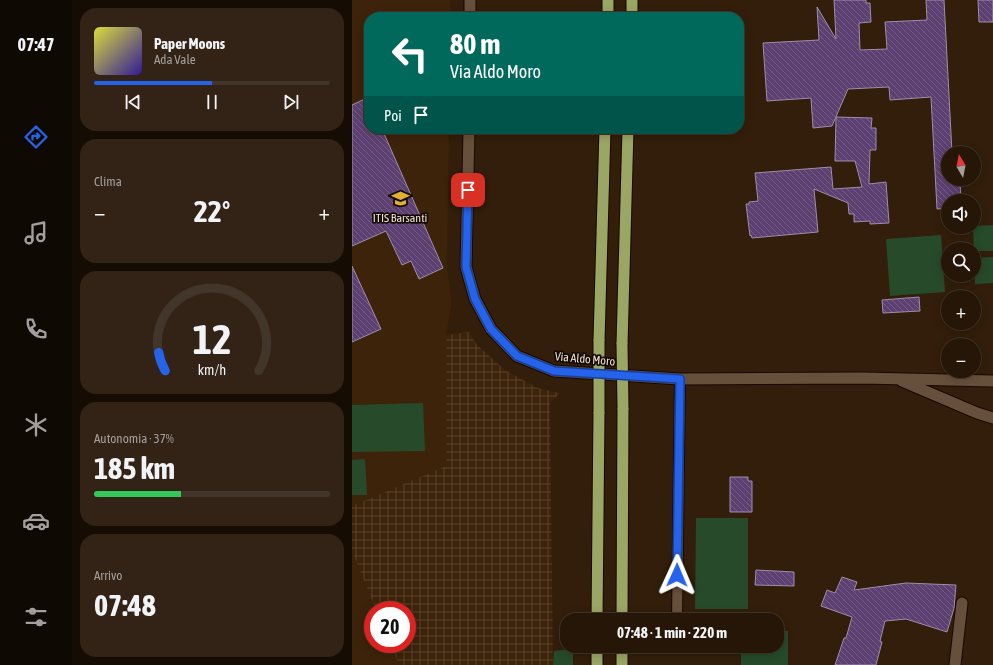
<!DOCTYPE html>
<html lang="it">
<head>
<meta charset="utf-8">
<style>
  :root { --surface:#261608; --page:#322316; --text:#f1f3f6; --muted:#a49f9c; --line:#423529; --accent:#2563eb }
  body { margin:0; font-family:"Asap Condensed",sans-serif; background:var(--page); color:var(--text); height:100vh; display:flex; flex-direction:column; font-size:15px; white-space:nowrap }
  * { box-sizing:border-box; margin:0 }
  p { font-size:13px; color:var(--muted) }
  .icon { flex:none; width:22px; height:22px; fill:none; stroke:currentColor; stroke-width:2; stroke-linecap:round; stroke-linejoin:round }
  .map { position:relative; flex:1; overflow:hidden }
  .drawer { display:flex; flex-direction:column; gap:8px; padding:8px; background:#150c04; width:280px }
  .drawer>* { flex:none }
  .banner { position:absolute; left:12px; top:12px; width:380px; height:122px; border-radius:16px; box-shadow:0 2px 10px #0003,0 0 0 1px var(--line); background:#00695c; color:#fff; overflow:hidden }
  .needle { width:26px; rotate:350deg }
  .controls { position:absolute; left:589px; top:146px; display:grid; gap:8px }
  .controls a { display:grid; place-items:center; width:40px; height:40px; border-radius:50%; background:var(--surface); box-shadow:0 2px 10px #0003,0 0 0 1px var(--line); font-size:20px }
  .speed { position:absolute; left:12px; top:601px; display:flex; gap:8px; font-size:20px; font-weight:700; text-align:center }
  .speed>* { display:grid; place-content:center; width:52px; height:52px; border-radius:50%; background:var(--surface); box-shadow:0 2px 10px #0003,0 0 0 1px var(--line); line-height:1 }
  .speed .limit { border:6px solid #d22; background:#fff; color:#111 }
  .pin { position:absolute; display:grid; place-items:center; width:34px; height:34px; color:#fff; margin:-17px; border-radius:8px; box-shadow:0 2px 6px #0006 }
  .me { position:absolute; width:44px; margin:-22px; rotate:1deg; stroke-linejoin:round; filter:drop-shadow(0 0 3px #0008) }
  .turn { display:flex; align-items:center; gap:14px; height:84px; padding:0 20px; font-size:18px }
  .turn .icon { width:52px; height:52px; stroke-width:2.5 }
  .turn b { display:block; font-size:28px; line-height:34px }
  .then { display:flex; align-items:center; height:38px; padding:0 20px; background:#0003; gap:8px; font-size:15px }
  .big { font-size:30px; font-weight:700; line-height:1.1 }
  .drawer .widget { flex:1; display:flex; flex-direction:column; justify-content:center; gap:6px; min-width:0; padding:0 14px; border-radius:16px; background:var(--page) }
  .drawer .dial { align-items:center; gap:0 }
  .dial svg { height:104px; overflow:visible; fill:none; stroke:var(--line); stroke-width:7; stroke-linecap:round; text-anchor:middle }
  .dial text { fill:var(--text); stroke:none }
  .song { display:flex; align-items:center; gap:12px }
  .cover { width:48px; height:48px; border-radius:6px; background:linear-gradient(135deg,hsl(60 70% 55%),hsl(250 70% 35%)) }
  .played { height:4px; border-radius:2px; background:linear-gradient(90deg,var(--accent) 50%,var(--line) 50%) }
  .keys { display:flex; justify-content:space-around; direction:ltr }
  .heat { display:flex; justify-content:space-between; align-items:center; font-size:22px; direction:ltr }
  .charge { height:6px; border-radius:3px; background:linear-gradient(90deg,#34c759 37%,var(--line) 0) }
  .trip { position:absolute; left:208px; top:613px; width:224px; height:40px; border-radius:16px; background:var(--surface); box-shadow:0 2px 10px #0003,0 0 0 1px var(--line); font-weight:700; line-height:40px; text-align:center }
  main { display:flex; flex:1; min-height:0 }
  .tab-bar { display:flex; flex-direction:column; width:72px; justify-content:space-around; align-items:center; background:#0f0903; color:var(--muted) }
  .tab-bar .icon { width:28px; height:28px }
  .tab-bar .on { color:var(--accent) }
  .tab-bar b { font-size:18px; color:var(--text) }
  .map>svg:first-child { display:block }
</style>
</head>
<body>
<main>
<nav class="tab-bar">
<b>07:47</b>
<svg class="icon on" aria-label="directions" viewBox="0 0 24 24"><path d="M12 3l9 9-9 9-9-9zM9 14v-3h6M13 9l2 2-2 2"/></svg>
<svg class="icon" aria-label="music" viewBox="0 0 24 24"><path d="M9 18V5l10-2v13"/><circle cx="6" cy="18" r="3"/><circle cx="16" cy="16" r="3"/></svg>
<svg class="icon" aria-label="phone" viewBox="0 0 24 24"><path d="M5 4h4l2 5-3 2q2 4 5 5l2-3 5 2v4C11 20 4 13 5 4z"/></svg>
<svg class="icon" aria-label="climate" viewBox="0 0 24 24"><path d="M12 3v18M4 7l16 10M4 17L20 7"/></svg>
<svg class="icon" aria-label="car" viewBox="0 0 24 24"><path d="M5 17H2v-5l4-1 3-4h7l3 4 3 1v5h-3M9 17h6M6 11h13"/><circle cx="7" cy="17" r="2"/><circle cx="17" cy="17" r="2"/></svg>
<svg class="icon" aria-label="filters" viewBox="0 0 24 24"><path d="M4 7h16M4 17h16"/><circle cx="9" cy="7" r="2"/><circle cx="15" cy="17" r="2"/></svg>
</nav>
<section class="drawer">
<div class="widget">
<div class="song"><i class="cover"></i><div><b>Paper Moons</b><p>Ada Vale</p></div></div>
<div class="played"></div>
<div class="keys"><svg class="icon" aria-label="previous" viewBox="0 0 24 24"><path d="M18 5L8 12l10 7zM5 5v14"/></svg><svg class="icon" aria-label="pause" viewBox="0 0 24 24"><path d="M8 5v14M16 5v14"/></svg><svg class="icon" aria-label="next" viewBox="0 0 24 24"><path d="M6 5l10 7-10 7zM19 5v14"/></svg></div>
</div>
<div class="widget"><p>Clima</p>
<div class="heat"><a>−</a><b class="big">22°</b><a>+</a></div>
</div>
<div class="widget dial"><svg viewBox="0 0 100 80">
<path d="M14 69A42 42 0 1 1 86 69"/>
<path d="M14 69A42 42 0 0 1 9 55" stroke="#2563eb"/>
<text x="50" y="56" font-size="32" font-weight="700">12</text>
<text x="50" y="72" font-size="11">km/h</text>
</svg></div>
<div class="widget"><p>Autonomia · 37%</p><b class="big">185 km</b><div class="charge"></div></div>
<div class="widget"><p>Arrivo</p><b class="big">07:48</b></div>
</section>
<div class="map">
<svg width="641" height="665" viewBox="0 0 641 665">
  <defs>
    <pattern id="industrial-grid" width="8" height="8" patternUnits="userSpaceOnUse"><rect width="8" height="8" fill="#3d2309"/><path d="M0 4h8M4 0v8" fill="none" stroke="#59432c"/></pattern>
    <pattern id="building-back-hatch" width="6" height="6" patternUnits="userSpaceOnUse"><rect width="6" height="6" fill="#5d4072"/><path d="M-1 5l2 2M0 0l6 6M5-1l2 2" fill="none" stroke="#755b85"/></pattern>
  </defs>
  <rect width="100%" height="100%" fill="#321e0a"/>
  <!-- built -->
  <g fill="#3d2309">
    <polygon points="0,0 98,0 98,17 17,17 17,129 97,129 95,269 100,302 94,335 94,466 0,506"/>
    <polygon points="0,551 24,610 21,610 21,644 38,644 47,665 0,665"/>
  </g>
  <!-- industrial -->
  <polygon fill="url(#industrial-grid)" points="117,332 125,345 153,370 186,388 208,393 198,403 201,665 47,665 38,644 55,644 55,610 24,610 0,551 0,506 94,466 94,335"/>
  <!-- grass -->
  <g fill="#274a2b">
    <polygon points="641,225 641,251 622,251 621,227 622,226"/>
    <polygon points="589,235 593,292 538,296 534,239"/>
    <polygon points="641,257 641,283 623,284 622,258"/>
    <polygon points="71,403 73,451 0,452 0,405"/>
    <polygon points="13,459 15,495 0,495 0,460"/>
    <polygon points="344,518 396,518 396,609 343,609"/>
    <polygon points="425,631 436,631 436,665 389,665 389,646 425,646"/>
    <polygon points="221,649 221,665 201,665 202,651"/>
  </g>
  <!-- building -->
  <g fill="url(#building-back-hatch)" stroke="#9e8eaa">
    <polygon points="482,0 514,0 514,3 518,3 519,22 507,23 508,50 535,49 533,22 575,20 574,0 592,0 600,153 596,153 596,179 601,179 601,182 608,181 609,201 596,201 596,208 585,209 579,97 538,100 537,87 496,89 480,126 461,128 459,98 415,101 411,43 467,40 465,7 484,39"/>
    <polygon points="626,0 641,0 641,22 627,22"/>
    <polygon points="17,97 17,129 30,129 91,268 67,279 59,261 50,265 34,231 0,246 0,105"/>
    <polygon points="484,117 520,118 519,128 524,128 524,150 518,150 517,184 534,182 537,223 518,224 518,221 502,222 502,214 497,214 496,203 462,189 466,232 400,238 399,235 398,236 394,204 397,204 397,202 406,201 403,173 479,167 481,189 510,187 503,161 483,161"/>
    <polygon points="0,266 29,329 0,342"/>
    <polygon points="567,297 568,311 531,313 530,300"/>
    <polygon points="378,477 396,477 396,481 400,481 400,512 378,512"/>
    <polygon points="404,570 442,572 442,586 403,585"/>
    <polygon points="490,577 505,582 502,590 554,583 604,585 602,608 595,632 554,619 533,621 528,641 530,642 524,665 483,665 492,638 494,638 500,617 469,606 475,590 483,593"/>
  </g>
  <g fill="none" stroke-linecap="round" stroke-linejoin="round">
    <defs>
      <polyline id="service" points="325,620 328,379"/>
      <polyline id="minor" points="603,665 610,603"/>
      <g id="tertiary">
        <polyline points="118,17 118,0"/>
        <polyline points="117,129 114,267 123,299 139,329 165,356 202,371 328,379 511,378 641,381"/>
        <polyline points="550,381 625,413 641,418"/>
      </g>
      <g id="trunk">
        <polyline points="256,17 256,0"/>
        <polyline points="280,17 280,0"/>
        <polyline points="247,341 253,129"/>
        <polyline points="270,344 276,129"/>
        <polyline points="245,620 247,412"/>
        <polyline points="270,620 271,408"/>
        <polyline points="245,665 245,646"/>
        <polyline points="270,665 270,646"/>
      </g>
    </defs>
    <!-- service casing -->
    <use href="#service" stroke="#190700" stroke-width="12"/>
    <!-- minor casing -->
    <use href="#minor" stroke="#190700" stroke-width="13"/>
    <!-- tertiary casing -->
    <use href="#tertiary" stroke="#190700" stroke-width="13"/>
    <!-- trunk casing -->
    <use href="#trunk" stroke="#190700" stroke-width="13"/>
    <!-- service -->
    <use href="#service" stroke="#67503b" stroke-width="10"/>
    <!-- minor -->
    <use href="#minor" stroke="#67503b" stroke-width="11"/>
    <!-- tertiary -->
    <use href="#tertiary" stroke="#67503b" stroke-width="11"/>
    <!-- trunk -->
    <use href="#trunk" stroke="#9aa664" stroke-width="11"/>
    <defs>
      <g id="trunk-bridge">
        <polyline points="270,344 271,408"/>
        <polyline points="247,412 247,341"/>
      </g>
    </defs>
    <!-- trunk-bridge casing -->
    <use href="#trunk-bridge" stroke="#190700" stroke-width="13" stroke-linecap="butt"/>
    <!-- trunk-bridge -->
    <use href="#trunk-bridge" stroke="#9aa664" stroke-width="11"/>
  </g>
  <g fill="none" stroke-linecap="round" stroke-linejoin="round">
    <defs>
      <polyline id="route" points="116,190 114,267 123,299 139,329 165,356 202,371 328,379 325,575"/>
    </defs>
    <!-- route casing -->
    <use href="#route" stroke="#184099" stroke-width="10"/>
    <!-- route -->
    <use href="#route" stroke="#2563eb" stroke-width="7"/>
  </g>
  <!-- icons -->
  <defs>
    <symbol id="school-bare" viewBox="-9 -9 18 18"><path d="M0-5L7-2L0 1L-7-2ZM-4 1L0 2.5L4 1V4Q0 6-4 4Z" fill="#e0b034" stroke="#130a04" stroke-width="2.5" paint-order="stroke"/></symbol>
  </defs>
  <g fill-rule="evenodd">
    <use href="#school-bare" x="36" y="186" width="25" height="25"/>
  </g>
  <g text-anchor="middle" stroke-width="3.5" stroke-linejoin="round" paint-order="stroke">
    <!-- poi labels -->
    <g font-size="12" fill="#eee0d4" stroke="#130a04">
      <text x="48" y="222">ITIS Barsanti</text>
    </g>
    <!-- street labels -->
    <g font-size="12" fill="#eee0d4" stroke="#130a04">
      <text transform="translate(233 359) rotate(5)" y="4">Via Aldo Moro</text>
    </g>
  </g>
</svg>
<div class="controls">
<a><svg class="needle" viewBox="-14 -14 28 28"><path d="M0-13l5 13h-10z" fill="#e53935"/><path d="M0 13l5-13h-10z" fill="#a49f9c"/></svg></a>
<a><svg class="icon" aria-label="sound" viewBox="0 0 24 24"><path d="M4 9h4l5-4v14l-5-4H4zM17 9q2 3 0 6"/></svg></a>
<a><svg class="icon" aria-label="search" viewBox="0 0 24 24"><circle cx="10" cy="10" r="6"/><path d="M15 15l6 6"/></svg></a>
<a>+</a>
<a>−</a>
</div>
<div class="speed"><div class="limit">20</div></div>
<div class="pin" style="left:116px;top:190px;background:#d93025"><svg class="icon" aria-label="arrive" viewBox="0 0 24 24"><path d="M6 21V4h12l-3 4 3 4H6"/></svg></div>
<svg class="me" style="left:325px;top:575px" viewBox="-20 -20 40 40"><path d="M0-17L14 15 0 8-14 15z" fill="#2563eb" stroke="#fff" stroke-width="4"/></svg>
<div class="trip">07:48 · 1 min · 220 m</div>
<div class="banner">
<div class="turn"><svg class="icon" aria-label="left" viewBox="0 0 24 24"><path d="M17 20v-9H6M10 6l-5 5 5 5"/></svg><div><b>80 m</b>Via Aldo Moro</div></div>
<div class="then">Poi<svg class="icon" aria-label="arrive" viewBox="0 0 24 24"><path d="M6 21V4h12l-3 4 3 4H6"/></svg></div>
</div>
</div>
</main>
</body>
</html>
